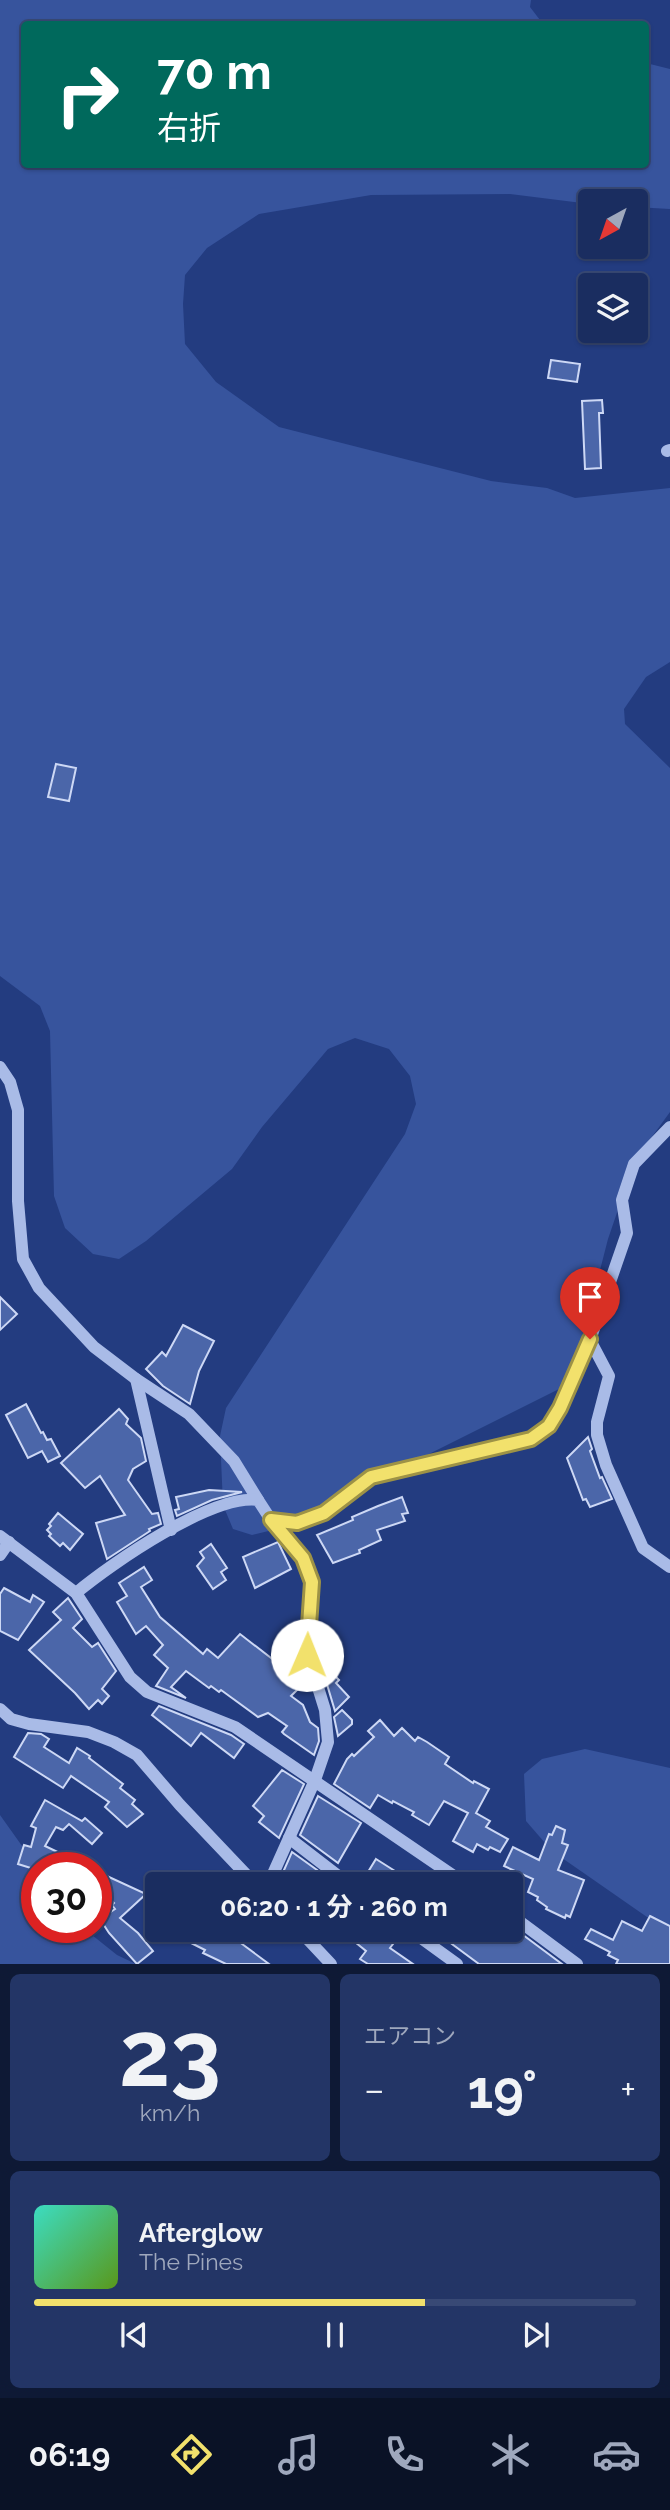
<!DOCTYPE html>
<html lang="ja">
<head>
<meta charset="utf-8">
<style>
  :root { --surface:#1a2d60; --page:#233566; --text:#f1f3f6; --muted:#9fa8bd; --line:#384975; --accent:#f2e16c }
  body { margin:0; font-family:Raleway,"Noto Sans JP",sans-serif; background:var(--page); color:var(--text); height:100vh; display:flex; flex-direction:column; font-size:26px; white-space:nowrap }
  * { box-sizing:border-box; margin:0 }
  p { font-size:23px; color:var(--muted) }
  .icon { flex:none; width:38px; height:38px; fill:none; stroke:currentColor; stroke-width:2; stroke-linecap:round; stroke-linejoin:round }
  .map { position:relative; height:1964px; overflow:hidden }
  .drawer { display:flex; flex-direction:column; gap:10px; padding:10px; background:#0e1935; flex:1 }
  .drawer>* { flex:none }
  .top-card { position:absolute; left:21px; top:21px; width:628px; height:147px; border-radius:7px; box-shadow:0 2px 5px #0004,0 0 0 2px var(--line); background:#00695c; color:#fff; overflow:hidden }
  .needle { width:46px; rotate:220deg }
  .buttons { position:absolute; left:578px; top:189px; display:grid; gap:14px }
  .buttons a { display:grid; place-items:center; width:70px; height:70px; border-radius:7px; background:var(--surface); box-shadow:0 2px 5px #0004,0 0 0 2px var(--line); font-size:35px }
  .speed { position:absolute; left:21px; top:1852px; display:flex; gap:14px; font-size:35px; font-weight:700; text-align:center }
  .speed>* { display:grid; place-content:center; width:91px; height:91px; border-radius:50%; background:var(--surface); box-shadow:0 2px 5px #0004,0 0 0 2px var(--line); line-height:1 }
  .speed .limit { border:10px solid #d22; background:#fff; color:#111 }
  .pin { position:absolute; display:grid; place-items:center; width:60px; height:60px; color:#fff; margin:-72px -30px; border-radius:50% 50% 50% 0; rotate:-45deg; box-shadow:0 0 7px #0007 }
  .pin .icon { rotate:45deg }
  .me { position:absolute; width:77px; margin:-38px; rotate:1deg; stroke-linejoin:round; filter:drop-shadow(0 0 5px #0008) }
  .turn { display:flex; align-items:center; gap:24px; height:147px; padding:0 21px; font-size:32px }
  .turn .icon { width:91px; height:91px; stroke-width:2.5 }
  .turn b { display:block; font-size:49px; line-height:60px }
  .big { font-size:52px; font-weight:700; line-height:1.1 }
  .drawer .widget { flex:1; display:flex; flex-direction:column; justify-content:center; gap:10px; min-width:0; padding:0 24px; border-radius:10px; background:var(--page) }
  .drawer .dial { align-items:center; gap:0 }
  .dial b { font-size:91px; line-height:1 }
  .song { display:flex; align-items:center; gap:21px }
  .cover { width:84px; height:84px; border-radius:10px; background:linear-gradient(135deg,hsl(170 70% 55%),hsl(90 70% 35%)) }
  .played { height:7px; border-radius:4px; background:linear-gradient(90deg,var(--accent) 65%,var(--line) 65%) }
  .keys { display:flex; justify-content:space-around; direction:ltr }
  .heat { display:flex; justify-content:space-between; align-items:center; font-size:38px; direction:ltr }
  .drawer .tiles { flex:1; display:grid; gap:10px; grid-template-columns:1fr 1fr }
  .widget:last-child { grid-column:span 2 }
  .trip { position:absolute; left:145px; top:1872px; width:378px; height:70px; border-radius:7px; background:var(--surface); box-shadow:0 2px 5px #0004,0 0 0 2px var(--line); font-weight:700; line-height:70px; text-align:center }
  .dock { display:flex; height:112px; justify-content:space-around; align-items:center; background:#0a1226; color:var(--muted) }
  .dock .icon { width:49px; height:49px }
  .dock .active { color:var(--accent) }
  .dock b { font-size:32px; color:var(--text) }
  .map>svg:first-child { display:block }
</style>
</head>
<body>
<div class="map">
<svg width="670" height="1964" viewBox="0 0 670 1964">
  <rect width="100%" height="100%" fill="#233c80"/>
  <!-- green -->
  <g fill="#37549d">
    <polygon points="0,0 531,0 530,7 543,24 24,24 24,164 646,164 646,63 670,69 670,209 635,207 635,201 590,201 590,204 510,194 371,195 259,214 207,248 185,275 183,304 185,344 216,382 279,427 491,481 547,488 575,498 670,488 670,662 646,677 624,709 625,724 670,768 670,1112 635,1160 608,1239 571,1383 281,1528 252,1535 233,1529 223,1505 220,1436 226,1408 405,1134 416,1104 410,1076 389,1049 355,1038 328,1049 262,1127 232,1169 146,1241 119,1259 93,1254 65,1228 54,1196 50,1031 40,1006 0,976"/>
    <polygon points="585,1749 670,1768 670,1933 552,1851 526,1821 524,1774 542,1759"/>
    <polygon points="0,1815 37,1867 37,1927 82,1927 117,1955 136,1964 0,1964"/>
  </g>
  <!-- building -->
  <g fill="#4b66a9" stroke="#cdd8f5" stroke-width="2">
    <polygon points="551,360 580,364 577,382 548,378"/>
    <polygon points="602,400 603,413 599,413 601,468 585,469 582,401"/>
    <polygon points="56,764 76,768 69,801 48,797"/>
    <polygon points="0,1297 17,1314 0,1330"/>
    <polygon points="183,1325 214,1341 199,1371 190,1404 163,1386 146,1369 162,1352 166,1356"/>
    <polygon points="26,1404 41,1433 43,1432 47,1440 51,1439 60,1456 48,1462 42,1451 28,1458 7,1417 6,1415"/>
    <polygon points="119,1409 128,1419 126,1424 141,1438 146,1461 133,1469 128,1480 152,1514 158,1513 161,1524 149,1529 150,1531 107,1559 96,1523 125,1515 100,1476 85,1488 61,1463"/>
    <polygon points="588,1437 592,1449 590,1451 600,1478 602,1477 612,1499 590,1507 586,1499 583,1500 567,1458"/>
    <polygon points="209,1490 242,1492 212,1500 177,1516 175,1510 179,1509 176,1497"/>
    <polygon points="402,1497 408,1513 402,1514 405,1521 377,1530 381,1540 359,1550 360,1553 333,1563 317,1535 353,1520 352,1517 378,1506"/>
    <polygon points="58,1513 83,1534 70,1550 63,1543 60,1546 49,1536 51,1534 47,1530 51,1526 49,1524"/>
    <polygon points="278,1542 291,1569 255,1588 243,1557"/>
    <polygon points="211,1544 227,1568 221,1572 226,1580 213,1589 197,1566 204,1558 200,1552"/>
    <polygon points="144,1567 152,1580 141,1587 160,1617 203,1654 207,1649 218,1658 240,1634 289,1672 297,1690 291,1696 303,1705 310,1722 318,1728 319,1741 314,1755 284,1734 282,1732 287,1726 268,1713 258,1717 221,1690 219,1692 211,1686 209,1688 186,1671 171,1687 186,1698 156,1686 168,1668 154,1655 163,1645 146,1626 136,1634 117,1602 127,1596 119,1583"/>
    <polygon points="4,1588 30,1602 33,1595 44,1602 18,1640 0,1631 0,1594"/>
    <polygon points="68,1598 82,1619 73,1628 92,1647 98,1643 116,1671 102,1689 109,1696 102,1704 98,1700 89,1709 75,1693 29,1650 61,1620 53,1612"/>
    <polygon points="317,1651 325,1662 323,1664 339,1680 336,1683 349,1697 335,1711"/>
    <polygon points="159,1706 231,1735 244,1744 234,1758 201,1733 191,1746 152,1715"/>
    <polygon points="342,1710 352,1720 352,1724 338,1736 334,1717"/>
    <polygon points="380,1720 394,1736 402,1728 415,1741 418,1737 427,1742 449,1757 445,1764 473,1783 474,1781 489,1789 476,1813 490,1821 486,1827 508,1839 500,1852 490,1847 488,1850 477,1844 473,1852 453,1841 468,1813 444,1801 429,1825 412,1815 414,1812 393,1801 392,1803 378,1795 370,1808 334,1784 347,1759 352,1754 354,1756 374,1737 368,1731"/>
    <polygon points="28,1733 41,1734 49,1739 44,1747 69,1763 77,1748 90,1756 89,1758 123,1784 120,1788 135,1800 132,1804 143,1814 127,1827 105,1807 109,1802 71,1776 63,1788 14,1757"/>
    <polygon points="282,1770 304,1784 279,1838 259,1822 264,1816 253,1806"/>
    <polygon points="318,1796 361,1823 338,1863 300,1835"/>
    <polygon points="45,1800 82,1821 85,1818 102,1833 92,1844 69,1824 63,1830 56,1827 45,1846 89,1867 37,1867 37,1870 18,1864 24,1845 31,1847 36,1828 31,1826"/>
    <polygon points="556,1826 565,1830 562,1843 568,1845 558,1870 584,1880 570,1917 566,1915 565,1918 546,1909 547,1907 537,1900 538,1897 528,1892 533,1879 504,1866 513,1847 539,1860 549,1834 552,1835"/>
    <polygon points="292,1852 317,1870 305,1885 288,1885 280,1879"/>
    <polygon points="376,1859 417,1885 360,1885"/>
    <polygon points="96,1871 146,1894 120,1918 138,1933 153,1951 137,1964 109,1933 100,1919 115,1909 112,1905 114,1903 96,1885"/>
    <polygon points="650,1916 670,1926 670,1964 616,1964 618,1960 608,1955 610,1952 585,1939 591,1929 613,1940 622,1921 642,1931"/>
    <polygon points="511,1926 562,1964 479,1964 433,1930 511,1930"/>
    <polygon points="203,1930 243,1930 238,1941 269,1964 226,1964 203,1953 205,1950 189,1942"/>
    <polygon points="362,1933 373,1941 378,1934 393,1944 390,1948 413,1964 368,1964 360,1959 366,1951 355,1942"/>
  </g>
  <g fill="none" stroke-linecap="round" stroke-linejoin="round">
    <!-- minor -->
    <g stroke="#a9bbe7" stroke-width="12">
      <polyline points="667,451 670,450"/>
      <polyline points="0,1067 10,1082 18,1110 18,1201 23,1259 39,1288 94,1347 136,1379 189,1414 234,1461 258,1500"/>
      <polyline points="590,1340 609,1376 597,1422 597,1435 606,1465 643,1548 670,1567"/>
      <polyline points="136,1379 171,1530"/>
      <polyline points="0,1536 76,1593 130,1677 147,1692 235,1727 467,1885"/>
      <polyline points="0,1555 9,1542"/>
      <path d="M76,1593C112,1563 212,1494 258,1500L271,1520L297,1523L324,1513L371,1477L531,1439L549,1426L560,1408L590,1340L627,1233L622,1200L634,1164L670,1127"/>
      <polyline points="0,1709 11,1719 29,1724 88,1732 114,1742 137,1755 180,1805 256,1885"/>
      <polyline points="289,1838 350,1885"/>
      <polyline points="268,1885 315,1780 328,1742 325,1710 308,1655 307,1629 312,1582 303,1558 271,1520"/>
      <polyline points="511,1915 577,1964"/>
      <polyline points="299,1930 331,1964"/>
      <polyline points="410,1930 457,1964"/>
    </g>
  </g>
  <g fill="none" stroke-linecap="round" stroke-linejoin="round">
    <defs>
      <polyline id="route" points="307,1655 312,1582 303,1558 271,1520 297,1523 324,1513 371,1477 531,1439 549,1426 560,1408 590,1339"/>
    </defs>
    <!-- route casing -->
    <use href="#route" stroke="#9d9246" stroke-width="18"/>
    <!-- route -->
    <use href="#route" stroke="#f2e16c" stroke-width="12"/>
  </g>
</svg>
<div class="buttons">
<a><svg class="needle" viewBox="-14 -14 28 28"><path d="M0-13l5 13h-10z" fill="#e53935"/><path d="M0 13l5-13h-10z" fill="#9fa8bd"/></svg></a>
<a><svg class="icon" aria-label="layers" viewBox="0 0 24 24"><path d="M12 4l9 5-9 5-9-5zM3 14l9 5 9-5"/></svg></a>
</div>
<div class="speed"><div class="limit">30</div></div>
<div class="pin" style="left:590px;top:1339px;background:#d93025"><svg class="icon" aria-label="arrive" viewBox="0 0 24 24"><path d="M6 21V4h12l-3 4 3 4H6"/></svg></div>
<svg class="me" style="left:307px;top:1655px" viewBox="-20 -20 40 40"><circle r="19" fill="#fff"/><path d="M0-13L10 11 0 6-10 11z" fill="#f2e16c"/></svg>
<div class="trip">06:20 · 1 分 · 260 m</div>
<div class="top-card">
<div class="turn"><svg class="icon" aria-label="right" viewBox="0 0 24 24"><path d="M7 20v-9h11M14 6l5 5-5 5"/></svg><div><b>70 m</b>右折</div></div>
</div>
</div>
<section class="drawer">
<div class="tiles">
<div class="widget dial"><b>23</b><p>km/h</p></div>
<div class="widget"><p>エアコン</p>
<div class="heat"><a>−</a><b class="big">19°</b><a>+</a></div>
</div>
<div class="widget">
<div class="song"><i class="cover"></i><div><b>Afterglow</b><p>The Pines</p></div></div>
<div class="played"></div>
<div class="keys"><svg class="icon" aria-label="previous" viewBox="0 0 24 24"><path d="M18 5L8 12l10 7zM5 5v14"/></svg><svg class="icon" aria-label="pause" viewBox="0 0 24 24"><path d="M8 5v14M16 5v14"/></svg><svg class="icon" aria-label="next" viewBox="0 0 24 24"><path d="M6 5l10 7-10 7zM19 5v14"/></svg></div>
</div>
</div>
</section>
<nav class="dock">
<b>06:19</b>
<svg class="icon active" aria-label="directions" viewBox="0 0 24 24"><path d="M12 3l9 9-9 9-9-9zM9 14v-3h6M13 9l2 2-2 2"/></svg>
<svg class="icon" aria-label="music" viewBox="0 0 24 24"><path d="M9 18V5l10-2v13"/><circle cx="6" cy="18" r="3"/><circle cx="16" cy="16" r="3"/></svg>
<svg class="icon" aria-label="phone" viewBox="0 0 24 24"><path d="M5 4h4l2 5-3 2q2 4 5 5l2-3 5 2v4C11 20 4 13 5 4z"/></svg>
<svg class="icon" aria-label="climate" viewBox="0 0 24 24"><path d="M12 3v18M4 7l16 10M4 17L20 7"/></svg>
<svg class="icon" aria-label="car" viewBox="0 0 24 24"><path d="M5 17H2v-5l4-1 3-4h7l3 4 3 1v5h-3M9 17h6M6 11h13"/><circle cx="7" cy="17" r="2"/><circle cx="17" cy="17" r="2"/></svg>
</nav>
</body>
</html>
